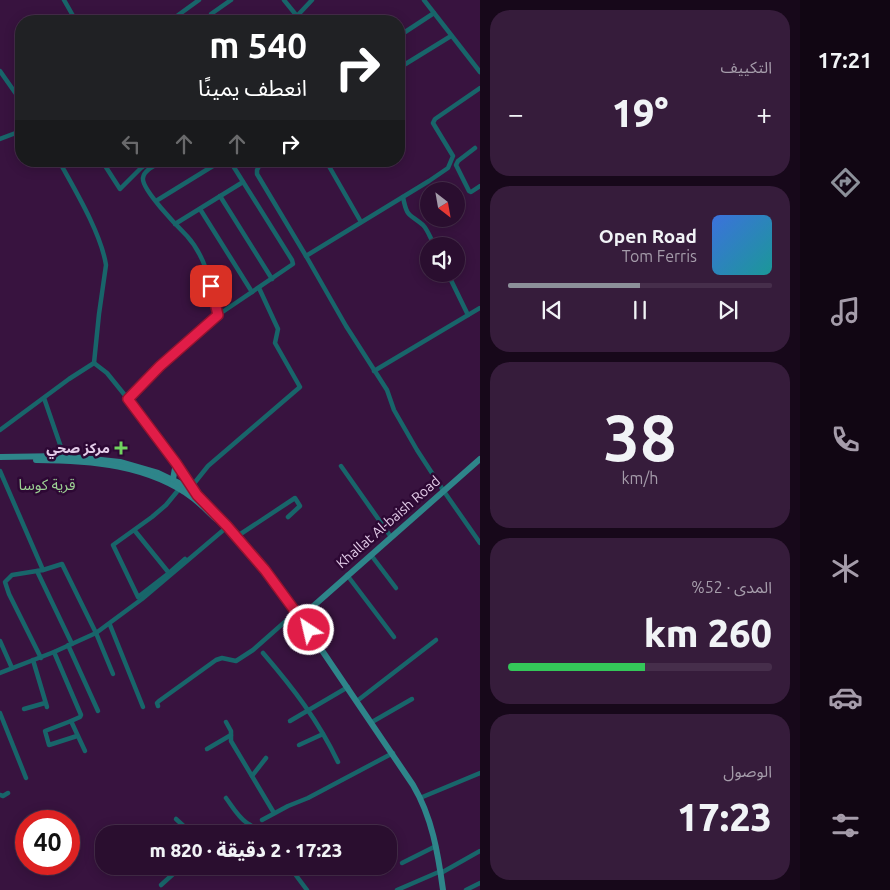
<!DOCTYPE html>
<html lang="ar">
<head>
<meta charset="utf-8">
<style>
  :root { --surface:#2a0e2f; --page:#361c3b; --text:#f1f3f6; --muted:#a59caa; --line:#462e4b; --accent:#8c9099 }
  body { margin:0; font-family:Ubuntu,"Noto Sans Arabic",sans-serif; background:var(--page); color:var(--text); direction:rtl; height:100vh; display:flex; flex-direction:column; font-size:19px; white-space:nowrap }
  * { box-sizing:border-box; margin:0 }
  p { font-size:16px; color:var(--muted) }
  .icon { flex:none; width:28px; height:28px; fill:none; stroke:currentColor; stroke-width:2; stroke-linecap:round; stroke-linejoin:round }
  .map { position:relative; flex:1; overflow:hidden; direction:ltr }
  .side { display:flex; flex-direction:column; gap:10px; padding:10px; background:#17081a; width:320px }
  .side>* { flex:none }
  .top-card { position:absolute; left:15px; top:15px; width:390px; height:152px; border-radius:20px; box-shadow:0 2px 12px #0003,0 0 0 1px var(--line); direction:rtl; background:#202124; color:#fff; overflow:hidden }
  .needle { width:32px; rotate:149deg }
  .tools { position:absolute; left:420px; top:182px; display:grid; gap:10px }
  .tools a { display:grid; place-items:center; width:45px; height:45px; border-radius:50%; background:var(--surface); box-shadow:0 2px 12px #0003,0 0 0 1px var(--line); font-size:25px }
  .speed { position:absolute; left:15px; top:810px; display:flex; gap:10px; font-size:25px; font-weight:700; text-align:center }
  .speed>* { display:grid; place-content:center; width:65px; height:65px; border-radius:50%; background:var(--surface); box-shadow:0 2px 12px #0003,0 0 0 1px var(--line); line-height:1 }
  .speed .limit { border:8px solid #d22; background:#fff; color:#111 }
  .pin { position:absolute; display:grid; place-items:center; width:42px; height:42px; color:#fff; margin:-21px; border-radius:10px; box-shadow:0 2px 8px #0006 }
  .me { position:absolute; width:55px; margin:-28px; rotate:325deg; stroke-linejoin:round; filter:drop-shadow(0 0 4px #0008) }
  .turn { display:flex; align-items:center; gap:18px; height:105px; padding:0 15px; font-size:22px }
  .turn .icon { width:65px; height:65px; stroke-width:2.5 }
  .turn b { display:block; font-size:35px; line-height:42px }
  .lanes { display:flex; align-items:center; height:48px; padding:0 15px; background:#0003; justify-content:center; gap:25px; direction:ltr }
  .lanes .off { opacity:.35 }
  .big { font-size:38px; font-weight:800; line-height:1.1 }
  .side .tile { flex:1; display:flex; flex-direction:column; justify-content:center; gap:8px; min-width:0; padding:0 18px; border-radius:20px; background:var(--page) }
  .side .dial { align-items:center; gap:0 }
  .dial b { font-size:65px; line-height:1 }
  .song { display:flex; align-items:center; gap:15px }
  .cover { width:60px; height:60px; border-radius:8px; background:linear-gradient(135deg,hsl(220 70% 55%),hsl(180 70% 35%)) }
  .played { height:5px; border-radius:2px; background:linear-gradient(90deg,var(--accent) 50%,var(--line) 50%) }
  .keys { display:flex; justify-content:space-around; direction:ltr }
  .heat { display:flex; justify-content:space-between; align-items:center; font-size:28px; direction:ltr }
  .charge { height:8px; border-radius:4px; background:linear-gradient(90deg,#34c759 52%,var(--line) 0) }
  .trip { position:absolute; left:95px; top:825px; width:302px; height:50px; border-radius:20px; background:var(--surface); box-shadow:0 2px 12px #0003,0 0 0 1px var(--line); font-weight:800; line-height:50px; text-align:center; direction:rtl }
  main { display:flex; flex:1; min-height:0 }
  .tab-bar { display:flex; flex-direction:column; width:90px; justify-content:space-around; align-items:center; background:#110613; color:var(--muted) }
  .tab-bar .icon { width:35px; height:35px }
  .tab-bar .current { color:var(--accent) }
  .tab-bar b { font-size:22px; color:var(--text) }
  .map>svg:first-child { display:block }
</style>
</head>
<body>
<main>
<nav class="tab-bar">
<b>17:21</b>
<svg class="icon current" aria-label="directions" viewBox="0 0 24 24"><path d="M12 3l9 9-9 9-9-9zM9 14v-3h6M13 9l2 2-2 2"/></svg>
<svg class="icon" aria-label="music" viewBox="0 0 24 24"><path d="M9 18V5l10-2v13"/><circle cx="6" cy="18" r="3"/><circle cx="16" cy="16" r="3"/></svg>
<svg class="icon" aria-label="phone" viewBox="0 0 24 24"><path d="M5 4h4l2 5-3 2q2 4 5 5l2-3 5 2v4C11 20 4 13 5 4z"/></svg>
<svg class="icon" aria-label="climate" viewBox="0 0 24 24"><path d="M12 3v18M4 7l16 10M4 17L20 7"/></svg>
<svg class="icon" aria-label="car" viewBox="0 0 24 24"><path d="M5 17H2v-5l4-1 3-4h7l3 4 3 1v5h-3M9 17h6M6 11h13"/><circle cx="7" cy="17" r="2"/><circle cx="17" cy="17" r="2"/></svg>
<svg class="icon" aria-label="filters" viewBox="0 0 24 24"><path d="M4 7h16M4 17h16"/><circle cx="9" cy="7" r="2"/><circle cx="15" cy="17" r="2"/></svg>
</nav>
<section class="side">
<div class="tile"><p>التكييف</p>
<div class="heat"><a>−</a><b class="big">19°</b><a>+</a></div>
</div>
<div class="tile">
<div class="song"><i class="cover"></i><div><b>Open Road</b><p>Tom Ferris</p></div></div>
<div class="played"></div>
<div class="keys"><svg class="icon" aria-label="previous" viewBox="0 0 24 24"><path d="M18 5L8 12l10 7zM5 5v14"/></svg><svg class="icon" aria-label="pause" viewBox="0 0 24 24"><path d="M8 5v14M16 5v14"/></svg><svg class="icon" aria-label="next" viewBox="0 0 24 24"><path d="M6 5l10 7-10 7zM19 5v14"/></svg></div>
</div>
<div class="tile dial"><b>38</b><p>km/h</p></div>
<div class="tile"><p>المدى · 52%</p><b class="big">260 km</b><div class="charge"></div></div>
<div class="tile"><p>الوصول</p><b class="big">17:23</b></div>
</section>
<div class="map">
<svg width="480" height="890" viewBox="0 0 480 890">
  <rect width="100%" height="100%" fill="#38133f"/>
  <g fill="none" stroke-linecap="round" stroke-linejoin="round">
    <!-- street -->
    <g stroke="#18656a" stroke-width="4.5">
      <polyline points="64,0 76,21"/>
      <polyline points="284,0 301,21"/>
      <polyline points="424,0 480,72"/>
      <polyline points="297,16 312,0"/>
      <polyline points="210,18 211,14 231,0"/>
      <polyline points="170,21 199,0"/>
      <polyline points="399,36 434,13"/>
      <polyline points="399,68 451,36"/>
      <polyline points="0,71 21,101"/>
      <polyline points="480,88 435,119 433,123 453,156 448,168 429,181 306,256 346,326 387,390 394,410 417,450 443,490 480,543"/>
      <polyline points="0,139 21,131"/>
      <polyline points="475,148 458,161 456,165 469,191 471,192 480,186"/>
      <path d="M59,161C75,190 101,233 106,265L99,314L94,363"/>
      <polyline points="102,161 120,189 141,168 151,161"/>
      <path d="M163,161C157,165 144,169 143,178C141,189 178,227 187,236C207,258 211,287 218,315"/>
      <polyline points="262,161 257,170 257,174 306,256"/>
      <polyline points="326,161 361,222"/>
      <polyline points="220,196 272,279"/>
      <path d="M403,197C407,218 409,213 423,225C428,230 431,240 435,246"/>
      <polyline points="156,201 221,161"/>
      <polyline points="200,209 252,292"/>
      <polyline points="175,224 243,182"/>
      <polyline points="448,274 468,315"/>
      <polyline points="94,363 107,373 128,399 193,487"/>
      <polyline points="374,371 480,308"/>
      <polyline points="44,398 64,456"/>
      <polyline points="128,399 161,366 218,315 293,264 292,260 230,161"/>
      <polyline points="0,430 69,379 94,363"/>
      <polyline points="341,466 391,537"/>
      <polyline points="0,471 43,570"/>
      <polyline points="192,486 208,466 300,387 275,343 278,329 259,288"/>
      <polyline points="135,531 169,573 138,597 113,545 152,517 166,505 180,488"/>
      <polyline points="236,537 295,498 300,506 288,517"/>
      <polyline points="371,555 396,588"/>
      <polyline points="37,571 72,644"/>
      <polyline points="169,573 185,559"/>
      <polyline points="347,575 394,637"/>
      <polyline points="110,625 143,707"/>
      <polyline points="0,641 12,668"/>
      <polyline points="68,645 98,711"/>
      <polyline points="54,652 81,715 80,717 71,721 85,751"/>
      <path d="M263,653C293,688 318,720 338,762"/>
      <polyline points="41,658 9,594 5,582 12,575 43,570 62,564 96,633 113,674"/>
      <polyline points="33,660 47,707"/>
      <polyline points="0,673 54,652 96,633 142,599 227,527"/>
      <polyline points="357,701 436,640"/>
      <polyline points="158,706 157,703 159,701 216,660 222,658 236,661 253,650 296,612"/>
      <polyline points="24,709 45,703"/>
      <polyline points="0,713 26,778"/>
      <polyline points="71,721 45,731 49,745 77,736"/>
      <polyline points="290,721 348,687"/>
      <polyline points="226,722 231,731 231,741 274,813"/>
      <polyline points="372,722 412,699"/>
      <polyline points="299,745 323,734"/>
      <polyline points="207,749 231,735"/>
      <polyline points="252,776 266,758"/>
      <polyline points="0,795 3,796 8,793"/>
      <path d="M226,798C232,806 238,817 247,823C253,828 259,828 264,834"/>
      <polyline points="420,798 480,773"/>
      <polyline points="176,819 187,829 197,834"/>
      <polyline points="262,820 288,806 308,798 393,753"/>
      <polyline points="241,834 250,825"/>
      <polyline points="402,863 436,846"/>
      <polyline points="263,866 265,869"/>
      <polyline points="289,866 307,890"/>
      <polyline points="205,868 206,866"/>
      <polyline points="441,873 480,851"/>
      <polyline points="161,885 182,866"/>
      <polyline points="397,890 441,871"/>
      <polyline points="466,890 480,883"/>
    </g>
    <!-- secondary -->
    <g stroke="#2e858a" stroke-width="6">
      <path d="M0,457L64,456L120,462L158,473L183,485L197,495L227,527L265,570L296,612L413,785C432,817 438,853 443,890"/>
      <path d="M36,460C90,460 149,465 193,498C201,504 208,512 216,519"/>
      <polyline points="173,479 176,463"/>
      <polyline points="296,612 310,609 480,459"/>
      <polyline points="309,629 309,618 313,607"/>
    </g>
  </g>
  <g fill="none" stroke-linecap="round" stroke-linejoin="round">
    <defs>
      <polyline id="route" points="211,286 218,315 160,366 128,399 176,463 197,495 227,526 265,570 309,630"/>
    </defs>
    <!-- route casing -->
    <use href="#route" stroke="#92132f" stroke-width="12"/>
    <!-- route -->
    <use href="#route" stroke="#e11d48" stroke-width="9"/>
  </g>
  <!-- markers -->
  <path fill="#70d35f" stroke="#2d0834" stroke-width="2" d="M118.5 440.5h5v5h5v5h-5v5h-5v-5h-5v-5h5z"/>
  <g text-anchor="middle" stroke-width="5" stroke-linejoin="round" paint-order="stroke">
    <!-- poi labels -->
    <g font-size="14" font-weight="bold" fill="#e3cce8" stroke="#2d0834" text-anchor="end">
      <text x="110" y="453">مركز صحي</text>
    </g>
    <!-- street labels -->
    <g font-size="14" fill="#e3cce8" stroke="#2d0834">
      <text transform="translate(388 522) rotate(-41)" y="5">Khallat Al-baish Road</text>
    </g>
    <!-- neighbourhood labels -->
    <g font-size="15" fill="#9dd194" stroke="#2d0834">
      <text x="47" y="490">قرية كوسا</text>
    </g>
  </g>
</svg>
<div class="tools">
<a><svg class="needle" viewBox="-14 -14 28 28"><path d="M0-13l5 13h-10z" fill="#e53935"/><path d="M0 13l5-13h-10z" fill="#a59caa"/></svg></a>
<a><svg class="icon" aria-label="sound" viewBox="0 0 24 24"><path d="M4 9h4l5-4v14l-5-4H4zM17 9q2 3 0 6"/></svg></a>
</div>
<div class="speed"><div class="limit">40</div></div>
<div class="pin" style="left:211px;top:286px;background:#d93025"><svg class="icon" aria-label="arrive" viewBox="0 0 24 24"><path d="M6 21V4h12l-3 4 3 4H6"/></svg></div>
<svg class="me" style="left:309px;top:630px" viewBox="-20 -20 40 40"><circle r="17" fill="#e11d48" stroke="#fff" stroke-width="3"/><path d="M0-11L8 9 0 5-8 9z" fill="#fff"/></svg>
<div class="trip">17:23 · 2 دقيقة · 820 m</div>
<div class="top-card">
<div class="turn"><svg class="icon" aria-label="right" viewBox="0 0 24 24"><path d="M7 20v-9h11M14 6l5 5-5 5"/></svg><div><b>540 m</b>انعطف يمينًا</div></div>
<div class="lanes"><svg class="icon off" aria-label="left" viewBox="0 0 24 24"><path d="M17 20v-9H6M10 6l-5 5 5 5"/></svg><svg class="icon off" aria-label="ahead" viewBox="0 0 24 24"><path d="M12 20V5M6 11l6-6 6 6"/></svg><svg class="icon off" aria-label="ahead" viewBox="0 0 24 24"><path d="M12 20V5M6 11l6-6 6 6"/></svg><svg class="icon" aria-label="right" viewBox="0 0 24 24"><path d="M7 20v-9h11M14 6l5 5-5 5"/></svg></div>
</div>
</div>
</main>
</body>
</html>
